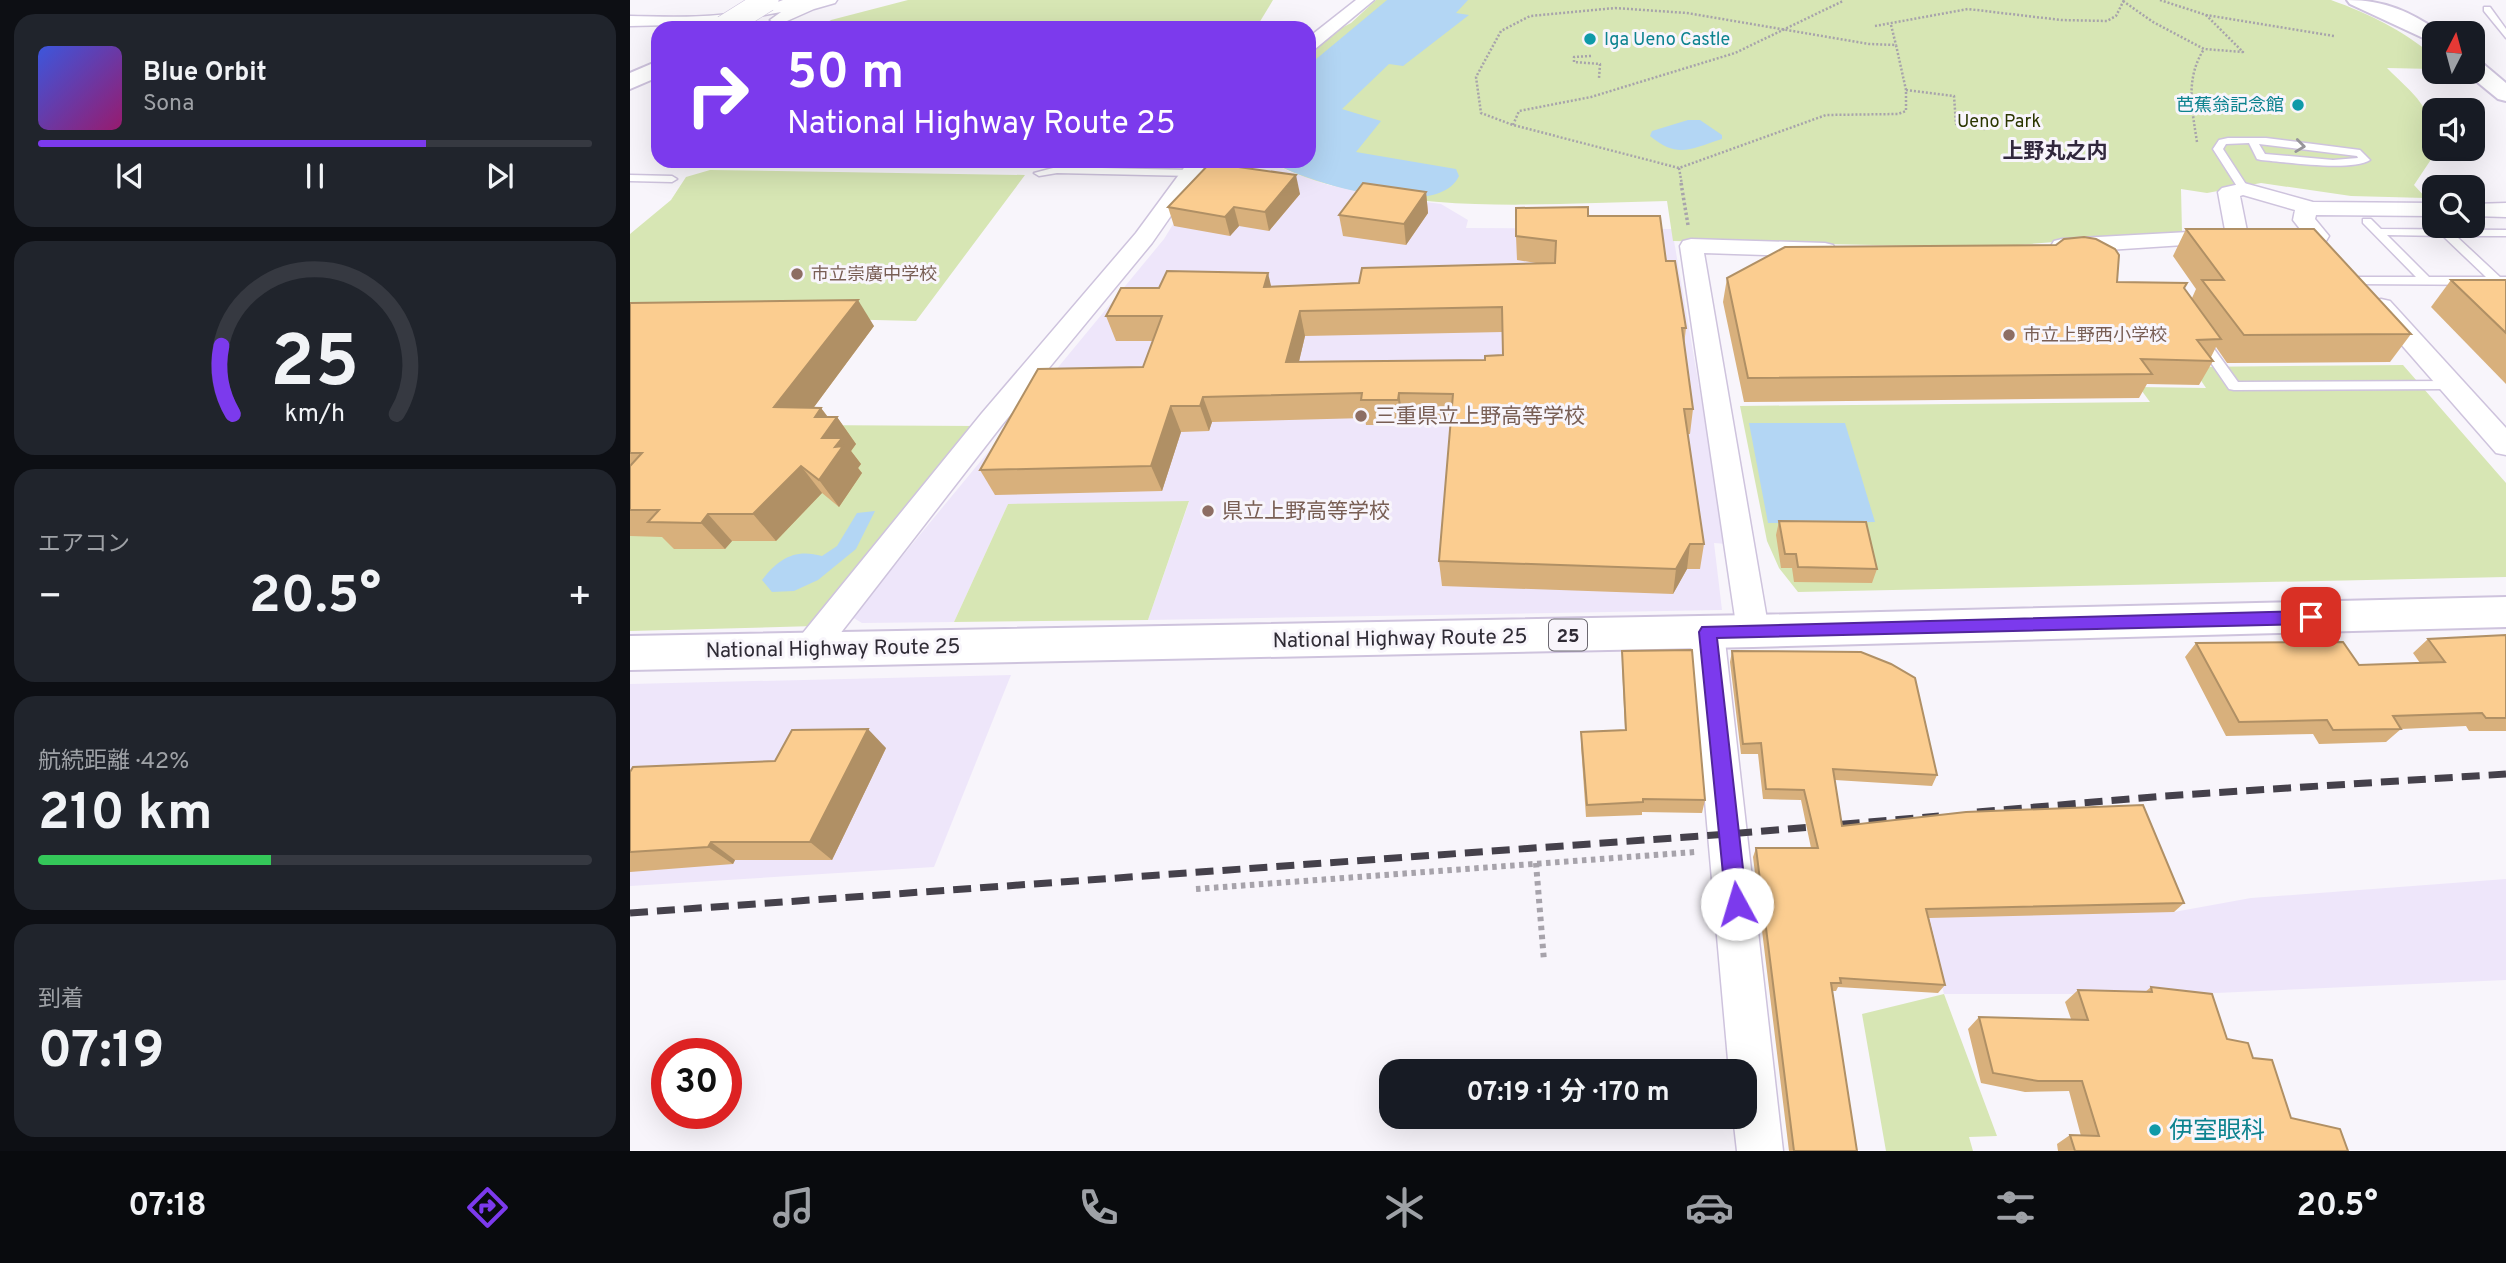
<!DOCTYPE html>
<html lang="ja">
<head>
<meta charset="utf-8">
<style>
  :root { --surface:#171b24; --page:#20242c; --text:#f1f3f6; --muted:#9ea1a6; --line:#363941; --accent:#7c3aed }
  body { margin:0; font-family:Overpass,"Noto Sans JP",sans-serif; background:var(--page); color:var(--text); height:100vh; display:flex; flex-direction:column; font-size:26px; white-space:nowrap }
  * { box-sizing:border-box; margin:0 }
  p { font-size:23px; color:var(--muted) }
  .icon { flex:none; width:38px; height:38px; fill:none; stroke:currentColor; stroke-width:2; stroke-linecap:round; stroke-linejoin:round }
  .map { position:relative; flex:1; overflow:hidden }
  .sheet { display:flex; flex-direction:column; gap:14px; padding:14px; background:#0d0f14; width:630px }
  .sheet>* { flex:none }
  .hud { position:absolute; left:21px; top:21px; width:665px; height:147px; border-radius:21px; box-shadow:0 7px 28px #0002; background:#7c3aed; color:#fff; overflow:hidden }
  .needle { width:46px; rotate:6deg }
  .fabs { position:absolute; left:1792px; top:21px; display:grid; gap:14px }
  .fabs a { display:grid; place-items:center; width:63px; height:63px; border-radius:14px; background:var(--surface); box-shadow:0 7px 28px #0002; font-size:35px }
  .speed { position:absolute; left:21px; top:1038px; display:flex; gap:14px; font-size:35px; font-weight:700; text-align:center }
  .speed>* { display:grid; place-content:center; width:91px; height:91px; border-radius:50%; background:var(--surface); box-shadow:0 7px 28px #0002; line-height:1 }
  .speed .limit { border:10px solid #d22; background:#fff; color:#111 }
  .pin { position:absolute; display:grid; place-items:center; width:60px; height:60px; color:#fff; margin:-30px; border-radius:14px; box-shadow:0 4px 10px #0006 }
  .me { position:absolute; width:77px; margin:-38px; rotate:354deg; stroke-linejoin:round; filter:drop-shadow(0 0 5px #0008) }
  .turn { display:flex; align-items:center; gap:24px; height:147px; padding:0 21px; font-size:32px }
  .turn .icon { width:91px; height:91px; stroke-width:2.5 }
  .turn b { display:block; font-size:49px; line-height:60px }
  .big { font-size:52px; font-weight:700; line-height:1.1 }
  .sheet .widget { flex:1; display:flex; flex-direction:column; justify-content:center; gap:10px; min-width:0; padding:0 24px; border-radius:21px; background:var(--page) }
  .sheet .dial { align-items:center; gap:0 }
  .dial svg { height:182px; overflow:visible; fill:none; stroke:var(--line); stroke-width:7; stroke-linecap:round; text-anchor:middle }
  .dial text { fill:var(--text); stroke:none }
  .song { display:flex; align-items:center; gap:21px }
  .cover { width:84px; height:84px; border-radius:10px; background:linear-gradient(135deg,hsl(230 70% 55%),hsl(320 70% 35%)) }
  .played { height:7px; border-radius:4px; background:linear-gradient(90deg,var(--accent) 70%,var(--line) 70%) }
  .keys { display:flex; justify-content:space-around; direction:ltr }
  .heat { display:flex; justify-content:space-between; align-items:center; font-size:38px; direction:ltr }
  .charge { height:10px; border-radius:5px; background:linear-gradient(90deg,#34c759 42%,var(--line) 0) }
  .trip { position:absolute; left:749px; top:1059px; width:378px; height:70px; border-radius:21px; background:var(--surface); box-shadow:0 7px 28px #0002; font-weight:700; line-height:70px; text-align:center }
  .dock { display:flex; height:112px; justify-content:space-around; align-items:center; background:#090b0e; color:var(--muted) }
  .dock .icon { width:49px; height:49px }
  .dock .on { color:var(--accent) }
  .dock b { font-size:32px; color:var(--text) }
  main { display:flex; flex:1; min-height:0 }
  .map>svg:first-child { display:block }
</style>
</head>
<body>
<main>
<section class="sheet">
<div class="widget">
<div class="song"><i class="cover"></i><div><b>Blue Orbit</b><p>Sona</p></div></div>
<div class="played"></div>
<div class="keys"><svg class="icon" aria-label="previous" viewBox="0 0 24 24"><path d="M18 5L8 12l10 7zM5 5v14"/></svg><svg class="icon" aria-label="pause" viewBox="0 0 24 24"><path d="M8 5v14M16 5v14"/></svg><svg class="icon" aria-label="next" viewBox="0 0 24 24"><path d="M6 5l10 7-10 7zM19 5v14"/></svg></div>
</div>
<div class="widget dial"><svg viewBox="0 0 100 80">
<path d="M14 69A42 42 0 1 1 86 69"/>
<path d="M14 69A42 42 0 0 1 9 39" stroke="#7c3aed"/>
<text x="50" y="56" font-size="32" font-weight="700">25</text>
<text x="50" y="72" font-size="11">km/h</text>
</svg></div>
<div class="widget"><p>エアコン</p>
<div class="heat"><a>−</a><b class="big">20.5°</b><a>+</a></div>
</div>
<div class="widget"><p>航続距離 · 42%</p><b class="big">210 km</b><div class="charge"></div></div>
<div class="widget"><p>到着</p><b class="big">07:19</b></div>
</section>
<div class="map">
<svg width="1876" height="1151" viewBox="0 0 1876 1151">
  <rect width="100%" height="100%" fill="#f8f5fb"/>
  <!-- built -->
  <g fill="#eee6fa">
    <polygon points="582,161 648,161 646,164 658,171 699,185 758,197 811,204 838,220 836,228 1042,229 1096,544 1084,543 1092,610 518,620 559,502 378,504 324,622 232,623 222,617 534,239"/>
    <polygon points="381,675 304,867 0,886 0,684"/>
    <polygon points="1330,822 1524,867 1544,912 1621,898 1876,879 1876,980 1564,994 1314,994 1300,940 1202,939 1180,839"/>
  </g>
  <!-- green -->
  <g fill="#d7e6b4">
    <polygon points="278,0 643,0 626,28 189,28 201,20"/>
    <path d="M746,0H1701C1740,14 1772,30 1804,56V69L1757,68C1784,95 1804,107 1804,149H1808L1784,185L1796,198L1721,196L1631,183L1577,193L1551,189L1552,232L1387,245L1291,246L1043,241L1037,201C934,203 829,212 727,191C699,185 671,178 646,164L648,161H679V53L702,33L721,23Z"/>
    <polygon points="230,161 558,161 534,168"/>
    <polygon points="80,170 395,175 286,321 0,314 0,234 41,200 56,177"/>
    <polygon points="1773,365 1876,483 1876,577 1168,592 1149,568 1137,541 1110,406 1520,402 1509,387 1576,388 1562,367"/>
    <polygon points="172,425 345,426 185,626 0,631 0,475"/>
    <polygon points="559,501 518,620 324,622 378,504"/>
    <polygon points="1314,994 1367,1136 1339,1137 1343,1151 1256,1151 1232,1014"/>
  </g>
  <!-- water -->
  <g fill="#b3d6f4">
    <path d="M757,0H838L826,13L839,15L773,66L759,64L712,109L751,121L726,152L826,169L829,176C808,222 680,183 646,164L648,161H679V65Z"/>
    <path d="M1058,120H1070L1092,135V139C1060,149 1048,159 1020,136L1022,131Z"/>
    <polygon points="1119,423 1215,423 1245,522 1138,523"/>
    <path d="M245,511L226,549L188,580L164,591L142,592L132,580C148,559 165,548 192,556L207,546L227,513Z"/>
  </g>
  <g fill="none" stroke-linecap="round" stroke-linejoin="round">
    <defs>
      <g id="service">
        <polygon points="1854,7 1860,7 1876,29 1876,38 1854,11"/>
        <path d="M1598,138H1636L1730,150L1740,160C1721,172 1655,162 1631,160L1627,159L1619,143L1596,144L1593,149L1619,189L1614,192L1610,191L1583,149L1589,140ZM1629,144L1727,156L1728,158L1703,160L1635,154Z"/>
        <polygon points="427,167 561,170 566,173 561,176 427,173 409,176 404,173"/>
        <polygon points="0,175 42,176 47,179 42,182 0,181"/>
        <path d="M1733,219H1741L1751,229L1876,230V236H1826L1870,277H1876V285L1725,284L1723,281L1729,277H1786L1733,223ZM1757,235L1813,236L1856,277H1799Z"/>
        <polygon points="1570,334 1574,335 1608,382 1822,381 1829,385 1822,389 1604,390 1599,389 1564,338"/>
      </g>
      <g id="minor">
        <path d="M153,0H207L205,3L184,9L148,25L140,20L151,12L85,24L0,26V16C50,17 106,20 153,0Z"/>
        <polygon points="726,0 744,0 685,49 679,50 679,37"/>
        <polygon points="559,161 579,161 522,243 372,425 192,657 180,661 168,657 163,648 168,639 352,413 506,233"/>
        <polygon points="1614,183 1683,202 1804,203 1804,216 1686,215 1685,219 1699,236 1696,241 1648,241 1645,236 1648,231 1670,229 1663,220 1665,210 1613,195 1610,196 1618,236 1615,241 1432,253 1424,251 1421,246 1424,241 1432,239 1595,230 1588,192 1592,188"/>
        <polygon points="1876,203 1876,217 1843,216 1843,204"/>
        <polygon points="1061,239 1195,243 1203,245 1206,250 1203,255 1195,257 1074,253 1139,631 1135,640 1123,644 1111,640 1107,631 1050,246 1053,241"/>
        <polygon points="1751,299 1760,301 1876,428 1876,455 1866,453 1742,311 1739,306 1742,301"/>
        <polygon points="1077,619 1089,623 1094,632 1153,1151 1107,1151 1103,1116 1115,1116 1115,1071 1099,1071 1060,632 1065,623"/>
      </g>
      <g id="tertiary">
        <path d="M1717,0C1756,0 1780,12 1812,33H1804V43L1720,4Z"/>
        <polygon points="1843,61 1851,62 1876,83 1876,101 1868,99 1835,72 1843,72"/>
      </g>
      <g id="trunk">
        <polygon points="28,61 28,77 0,89 0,73"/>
        <polygon points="1876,597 1876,627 1123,647 0,670 0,636 1123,615"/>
      </g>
    </defs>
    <!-- service casing -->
    <use href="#service" stroke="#cec3dd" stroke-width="3"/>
    <!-- minor casing -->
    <use href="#minor" stroke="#cec3dd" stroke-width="3"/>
    <!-- tertiary casing -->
    <use href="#tertiary" stroke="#cec3dd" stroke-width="4"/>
    <!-- trunk casing -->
    <use href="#trunk" stroke="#cec3dd" stroke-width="4"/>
    <!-- path-far2 -->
    <g stroke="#a7a3ab" stroke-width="2.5" stroke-dasharray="2 2" stroke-linecap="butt">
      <polyline points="1530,0 1576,15 1704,36"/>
      <polyline points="1493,1 1523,22 1574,49 1613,52 1576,15"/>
      <polygon points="985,8 1057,13 1239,44 1266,45 1276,90 1276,111 1268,114 1196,115 1049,168 883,125 851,113 846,77 871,31 900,16"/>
      <polyline points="1261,25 1266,45"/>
      <polyline points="1245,26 1338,9 1431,20 1477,21 1486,16 1494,0"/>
      <polyline points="961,56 944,57 944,62 970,64 969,78"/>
      <polyline points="1276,90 1324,96 1326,124 1355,129"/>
      <polyline points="883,125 889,111 961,97 1105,53 1213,1"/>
      <path d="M1567,142C1562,109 1555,79 1574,49"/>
      <polyline points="1049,168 1052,185"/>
    </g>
    <!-- path-far1 -->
    <polyline stroke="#a7a3ab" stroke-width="3.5" stroke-dasharray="2.5 2.5" stroke-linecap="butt" points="1051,183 1058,225"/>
    <!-- path -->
    <g stroke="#a7a3ab" stroke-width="6" stroke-dasharray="4.5 4.5" stroke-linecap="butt">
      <polyline points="906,863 914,961"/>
      <polyline points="566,889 1065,852"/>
    </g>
    <!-- service -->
    <use href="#service" fill="#fff" fill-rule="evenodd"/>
    <!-- minor -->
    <use href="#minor" fill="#fff" fill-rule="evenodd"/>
    <!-- tertiary -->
    <use href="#tertiary" fill="#fff" fill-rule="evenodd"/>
    <!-- trunk -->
    <use href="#trunk" fill="#fff" fill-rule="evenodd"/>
    <!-- rail -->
    <g stroke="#45414b" stroke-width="7" stroke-dasharray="18 9" stroke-linecap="butt">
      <polyline points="1347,812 1535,796 1876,774"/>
      <polyline points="0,913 1099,834 1309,816"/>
    </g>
    <defs>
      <polyline id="trunk-bridge" points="94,27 137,0"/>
    </defs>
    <!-- trunk-bridge casing -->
    <use href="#trunk-bridge" stroke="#cec3dd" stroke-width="24" stroke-linecap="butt"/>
    <!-- trunk-bridge -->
    <use href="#trunk-bridge" stroke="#fff" stroke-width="23"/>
  </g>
  <!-- wall -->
  <g fill="#d8b07c" fill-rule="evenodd">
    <polygon points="796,192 798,213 776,245 713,236 709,215"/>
    <polygon points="670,194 639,231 609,226 600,236 544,226 538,207"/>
    <path d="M958,216L1036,261L1056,328L1054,345L1063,409L1060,434H1058L1074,544L1070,569H1057L1043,594L812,586L809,561L821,419L773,418L772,425H736L735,418L582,422L579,431L551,432L532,491L365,495L350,470L513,367L523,341H486L476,316L642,286L729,283L912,264L887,260L886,236ZM873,332V355L855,360L669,361L675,336Z"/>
    <polygon points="1556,229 1781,334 1760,362 1597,363 1586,347 1581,357 1583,361 1569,385 1517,384 1509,398 1114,402 1093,302 1097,278 1487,282 1554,288 1562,298 1566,289 1543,256"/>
    <polygon points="1821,280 1876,280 1876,384 1801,307"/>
    <polygon points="0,303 244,326 184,407 191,408 198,417 207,417 226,444 221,451 231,464 228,468 232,473 209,507 192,493 146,541 102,541 95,549 44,549 32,537 0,536"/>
    <polygon points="1149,521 1247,569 1242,583 1164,582 1162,568 1151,568 1146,535"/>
    <polygon points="1876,635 1876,731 1839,731 1836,726 1771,729 1756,742 1689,744 1683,734 1596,736 1555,657 1566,643 1729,665 1790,663 1783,653 1798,639"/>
    <polygon points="992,651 1075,800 1072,813 1012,812 1012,815 956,817 951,746 951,732 995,730 992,665"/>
    <polygon points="1102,651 1307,775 1302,786 1205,780 1212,826 1554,903 1544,912 1299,918 1315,985 1308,993 1208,987 1206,991 1202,991 1227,1151 1159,1151 1123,857 1126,848 1181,848 1171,800 1133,799 1128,754 1111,754 1100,662"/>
    <polygon points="256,748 202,860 105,860 103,864 0,872 0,772 145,761"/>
    <polygon points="1521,987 1623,1058 1661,1118 1718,1151 1428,1151 1427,1144 1440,1135 1451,1136 1439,1091 1395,1092 1351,1083 1338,1029 1349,1017 1441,1019 1435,1002 1448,990 1515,992"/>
  </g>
  <!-- shaded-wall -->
  <g fill="#b09065">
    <polygon points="666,175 670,194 639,231 635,212"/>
    <polygon points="796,192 798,213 776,245 774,224"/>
    <polygon points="604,207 609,226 600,236 595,217"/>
    <polygon points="638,273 644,298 634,287"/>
    <polygon points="228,300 244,326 164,434 144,407"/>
    <polygon points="670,311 675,336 663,387 656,362"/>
    <polygon points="769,393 773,418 772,425 768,400"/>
    <polygon points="573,397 582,422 579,431 570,406"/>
    <polygon points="541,406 551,432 532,491 521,466"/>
    <polygon points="191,408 202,423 207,417 226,444 221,451 231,464 228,468 232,473 209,507 189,480 192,438 185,417"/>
    <polygon points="171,466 192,493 146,541 123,514"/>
    <polygon points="78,514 102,541 95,549 71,523"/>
    <polygon points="1060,544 1057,569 1043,594 1046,569"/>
    <polygon points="238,729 256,748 202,860 180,842"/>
    <polygon points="81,842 105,860 103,864 78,847"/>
  </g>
  <!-- building -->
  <g fill="#fbcd90" stroke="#b09065" stroke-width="2" fill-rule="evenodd">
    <polygon points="580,163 666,175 635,212 604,207 595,217 538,207"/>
    <polygon points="733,183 796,192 774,224 709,215"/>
    <path d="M958,207V216H1030L1036,261H1045L1056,328H1052L1063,409H1054L1074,544H1060L1046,569L809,561L823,394L769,393L768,400H731L732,393L573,397L570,406H541L521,466L350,470L408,369L513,367L532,316H476L491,288H529L537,271L638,273L634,287L729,283L732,268L925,263L926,241L886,236V208ZM872,307L873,355L855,356V360L656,362L670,311Z"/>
    <polygon points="1556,229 1684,229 1781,334 1614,335 1572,280 1594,280"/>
    <polygon points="1454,237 1466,239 1485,249 1489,255 1487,282 1557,283 1554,288 1591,339 1567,340 1583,361 1511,359 1522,374 1118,378 1097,278 1155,247 1426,245 1434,239"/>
    <polygon points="1821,280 1876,280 1876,333"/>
    <polygon points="228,300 144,407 191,408 185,417 207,417 192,438 212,438 205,447 213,446 189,480 171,466 123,514 78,514 71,523 18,522 29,510 0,510 0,466 12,453 0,453 0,303"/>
    <polygon points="1149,521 1236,522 1247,569 1168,567 1166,554 1155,554"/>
    <polygon points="1876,635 1876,718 1856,718 1852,713 1763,716 1771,729 1703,730 1697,720 1609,722 1566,643 1713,642 1729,665 1815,662 1798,639"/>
    <polygon points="1062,650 1075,800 1013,799 1013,802 957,805 951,732 996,730 992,651"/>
    <polygon points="1102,651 1231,652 1261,664 1285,678 1307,775 1203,769 1212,826 1336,812 1513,805 1554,903 1296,909 1315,985 1210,978 1211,983 1201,983 1227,1151 1164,1151 1126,848 1188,848 1174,790 1136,789 1131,743 1113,744"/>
    <polygon points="238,729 180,842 81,842 78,847 0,852 0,772 3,767 145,761 162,730"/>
    <polygon points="1521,987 1582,994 1597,1039 1618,1043 1623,1058 1642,1060 1661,1118 1710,1129 1718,1151 1445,1151 1440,1135 1469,1136 1452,1081 1408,1081 1363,1073 1349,1017 1458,1020 1448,990 1522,992"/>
  </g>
  <!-- one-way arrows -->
  <defs><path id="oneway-chevron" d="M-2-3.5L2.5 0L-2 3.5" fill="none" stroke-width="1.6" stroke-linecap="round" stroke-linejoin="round" transform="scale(1.75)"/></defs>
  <use stroke="#97959a" href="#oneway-chevron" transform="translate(1670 146) rotate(7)"/>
  <!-- route -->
  <polygon fill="#7c3aed" stroke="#51269a" stroke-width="2" points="1681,611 1687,613 1689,617 1687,622 1681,624 1087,638 1117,904 1114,911 1107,914 1099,911 1096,904 1069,632 1072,627"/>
  <!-- markers -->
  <g fill="#0f9aa8" stroke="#f8f5fb" stroke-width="2.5">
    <circle cx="960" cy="39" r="7"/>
    <circle cx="1668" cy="105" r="7"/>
    <circle cx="1525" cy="1130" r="7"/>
  </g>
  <g fill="#8d6e63" stroke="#f8f5fb" stroke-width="2.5">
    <circle cx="167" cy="274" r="7"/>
    <circle cx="1379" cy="335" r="7"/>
    <circle cx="731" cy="416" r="7"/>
    <circle cx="578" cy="511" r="7"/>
  </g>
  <g text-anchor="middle" stroke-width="6" stroke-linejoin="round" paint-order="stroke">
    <!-- far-culture labels -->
    <g font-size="18" fill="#0d838f" stroke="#f8f5fb" text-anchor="start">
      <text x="974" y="45">Iga Ueno Castle</text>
      <text x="1654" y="111" text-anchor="end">芭蕉翁記念館</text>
    </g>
    <!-- far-park labels -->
    <g font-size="18" fill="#2b3600" stroke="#f8f5fb">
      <text x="1369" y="127">Ueno Park</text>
    </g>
    <!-- far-education labels -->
    <g font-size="18" fill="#785e54" stroke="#f8f5fb" text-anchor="start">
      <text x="181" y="280">市立崇廣中学校</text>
      <text x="1393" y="341">市立上野西小学校</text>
    </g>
    <!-- shield labels -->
    <rect fill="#f8f5fb" stroke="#6b6870" stroke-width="2" x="919" y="619.5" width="38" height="31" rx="5"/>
    <g font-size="19" font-weight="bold" fill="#2f2b35">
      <text x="938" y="642">25</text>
    </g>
    <!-- far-quarter labels -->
    <g font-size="21" font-weight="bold" fill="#31283c" stroke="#f8f5fb">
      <text x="1425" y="158">上野丸之内</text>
    </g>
    <!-- education labels -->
    <g font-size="21" fill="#785e54" stroke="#f8f5fb" text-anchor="start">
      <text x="745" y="423">三重県立上野高等学校</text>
      <text x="592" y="518">県立上野高等学校</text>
    </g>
    <!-- street labels -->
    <g font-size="21" fill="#2f2b35" stroke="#f8f5fb">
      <text transform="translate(770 638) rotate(-1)" y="7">National Highway Route 25</text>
      <text transform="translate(203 648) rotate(-1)" y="7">National Highway Route 25</text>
    </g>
    <!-- near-culture labels -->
    <g font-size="24" fill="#0d838f" stroke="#f8f5fb" text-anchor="start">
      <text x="1539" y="1138">伊室眼科</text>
    </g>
  </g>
</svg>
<div class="fabs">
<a><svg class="needle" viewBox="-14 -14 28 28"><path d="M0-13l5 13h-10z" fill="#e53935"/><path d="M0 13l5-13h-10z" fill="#9ea1a6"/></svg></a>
<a><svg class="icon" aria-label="sound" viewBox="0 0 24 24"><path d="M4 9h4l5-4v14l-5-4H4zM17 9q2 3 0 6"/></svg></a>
<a><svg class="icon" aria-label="search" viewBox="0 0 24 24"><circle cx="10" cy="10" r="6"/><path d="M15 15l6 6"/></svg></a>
</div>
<div class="speed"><div class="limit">30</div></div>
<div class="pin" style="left:1681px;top:617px;background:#d93025"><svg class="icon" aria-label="arrive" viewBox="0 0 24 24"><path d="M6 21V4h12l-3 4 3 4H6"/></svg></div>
<svg class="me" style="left:1107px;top:904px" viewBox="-20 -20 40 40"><circle r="19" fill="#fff"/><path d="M0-13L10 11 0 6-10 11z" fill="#7c3aed"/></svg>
<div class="trip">07:19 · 1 分 · 170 m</div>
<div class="hud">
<div class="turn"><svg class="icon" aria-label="right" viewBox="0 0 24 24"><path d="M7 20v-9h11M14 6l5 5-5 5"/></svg><div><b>50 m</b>National Highway Route 25</div></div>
</div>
</div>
</main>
<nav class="dock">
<b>07:18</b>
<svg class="icon on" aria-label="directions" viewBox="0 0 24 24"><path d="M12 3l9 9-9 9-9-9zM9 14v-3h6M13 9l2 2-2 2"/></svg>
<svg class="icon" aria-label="music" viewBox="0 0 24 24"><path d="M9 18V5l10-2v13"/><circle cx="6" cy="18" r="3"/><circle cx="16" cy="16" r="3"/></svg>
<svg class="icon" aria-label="phone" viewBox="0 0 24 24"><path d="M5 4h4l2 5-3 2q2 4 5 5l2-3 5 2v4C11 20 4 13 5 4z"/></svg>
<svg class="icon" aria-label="climate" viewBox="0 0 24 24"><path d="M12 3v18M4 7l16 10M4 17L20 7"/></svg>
<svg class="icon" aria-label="car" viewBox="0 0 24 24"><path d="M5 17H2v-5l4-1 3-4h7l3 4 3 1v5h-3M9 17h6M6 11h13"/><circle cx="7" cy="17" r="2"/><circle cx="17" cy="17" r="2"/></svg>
<svg class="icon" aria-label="filters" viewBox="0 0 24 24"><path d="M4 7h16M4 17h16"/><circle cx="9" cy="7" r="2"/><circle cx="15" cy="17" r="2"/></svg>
<b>20.5°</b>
</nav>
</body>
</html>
